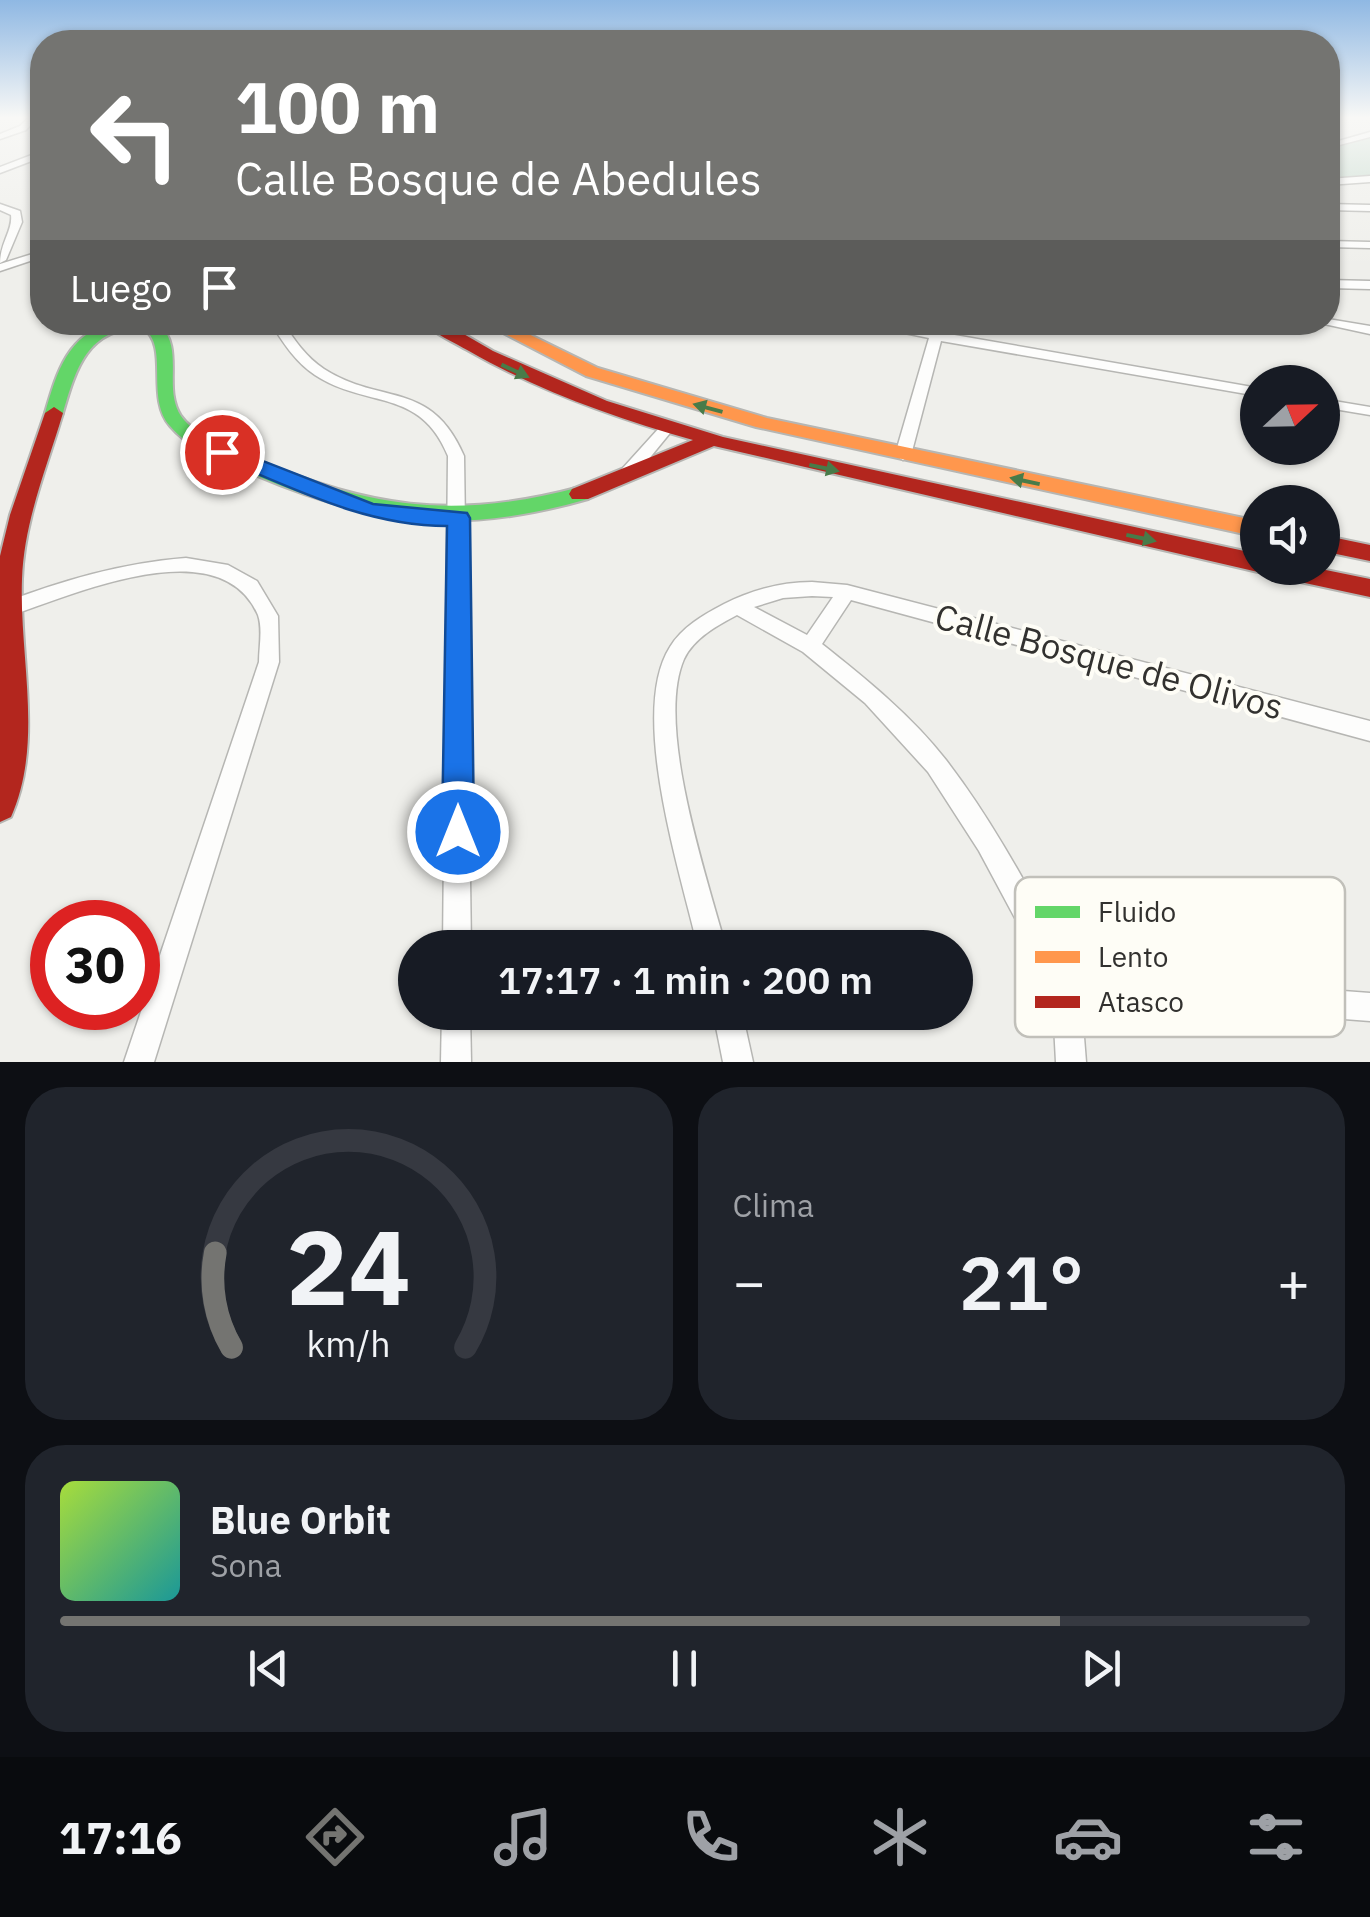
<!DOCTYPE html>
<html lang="es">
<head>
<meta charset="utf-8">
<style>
  :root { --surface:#171b24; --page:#20242c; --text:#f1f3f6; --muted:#9ea1a6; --line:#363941; --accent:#747471 }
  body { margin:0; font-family:"IBM Plex Sans",sans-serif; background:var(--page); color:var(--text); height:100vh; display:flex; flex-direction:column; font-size:38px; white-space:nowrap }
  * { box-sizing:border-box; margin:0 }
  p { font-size:32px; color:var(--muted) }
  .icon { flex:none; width:55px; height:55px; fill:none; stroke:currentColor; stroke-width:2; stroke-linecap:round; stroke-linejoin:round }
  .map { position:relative; height:1062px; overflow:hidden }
  .sheet { display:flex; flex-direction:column; gap:25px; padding:25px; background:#0d0f14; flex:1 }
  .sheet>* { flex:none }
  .guide { position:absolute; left:30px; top:30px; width:1310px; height:305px; border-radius:40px; box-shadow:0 2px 8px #0004; background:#747471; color:#fff; overflow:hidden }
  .needle { width:65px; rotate:68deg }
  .tools { position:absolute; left:1240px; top:365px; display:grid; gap:20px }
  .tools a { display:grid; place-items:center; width:100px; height:100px; border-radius:50%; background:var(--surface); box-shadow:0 2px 8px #0004; font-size:50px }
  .speed { position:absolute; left:30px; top:900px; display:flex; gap:20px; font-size:50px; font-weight:700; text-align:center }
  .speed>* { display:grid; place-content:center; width:130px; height:130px; border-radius:50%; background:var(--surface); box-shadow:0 2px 8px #0004; line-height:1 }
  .speed .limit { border:15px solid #d22; background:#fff; color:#111 }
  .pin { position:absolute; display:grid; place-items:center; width:85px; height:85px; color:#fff; margin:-42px; border:5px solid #fff; border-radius:50%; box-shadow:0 2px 10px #0007 }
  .me { position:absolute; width:110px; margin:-55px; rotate:0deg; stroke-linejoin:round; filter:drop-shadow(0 0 8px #0008) }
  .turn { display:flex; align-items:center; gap:35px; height:210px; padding:0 40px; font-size:45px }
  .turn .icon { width:130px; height:130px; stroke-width:2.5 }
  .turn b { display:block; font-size:70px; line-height:85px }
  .then { display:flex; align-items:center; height:95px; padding:0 40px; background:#0003; gap:20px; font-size:38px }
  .big { font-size:75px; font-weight:600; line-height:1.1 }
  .sheet .widget { flex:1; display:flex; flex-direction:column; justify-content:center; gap:15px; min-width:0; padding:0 35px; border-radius:40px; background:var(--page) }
  .sheet .dial { align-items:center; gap:0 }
  .dial svg { height:260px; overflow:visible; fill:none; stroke:var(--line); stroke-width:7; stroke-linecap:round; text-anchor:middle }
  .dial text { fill:var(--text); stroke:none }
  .song { display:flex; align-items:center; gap:30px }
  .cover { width:120px; height:120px; border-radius:15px; background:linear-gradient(135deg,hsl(80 70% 55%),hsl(180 70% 35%)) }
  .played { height:10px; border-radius:5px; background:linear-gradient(90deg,var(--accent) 80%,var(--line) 80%) }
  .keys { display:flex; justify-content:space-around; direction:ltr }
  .heat { display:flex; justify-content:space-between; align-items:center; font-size:55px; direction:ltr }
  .sheet .tiles { flex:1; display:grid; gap:25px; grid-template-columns:1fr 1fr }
  .widget:last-child { grid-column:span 2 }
  .trip { position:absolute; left:398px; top:930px; width:575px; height:100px; border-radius:50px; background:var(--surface); box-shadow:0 2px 8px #0004; font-weight:600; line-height:100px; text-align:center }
  .dock { display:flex; height:160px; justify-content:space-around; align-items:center; background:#090b0e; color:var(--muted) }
  .dock .icon { width:70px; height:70px }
  .dock .active { color:var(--accent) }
  .dock b { font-size:45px; color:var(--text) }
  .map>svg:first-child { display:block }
</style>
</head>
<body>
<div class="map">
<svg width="1370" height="1062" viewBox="0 0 1370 1062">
  <rect width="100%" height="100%" fill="#efefeb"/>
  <!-- green -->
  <polygon fill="#c4dacd" points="1370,136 1370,177 1328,180 1328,148"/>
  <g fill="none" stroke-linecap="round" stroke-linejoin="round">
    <defs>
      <g id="street">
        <polygon points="28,118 35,120 26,130 0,139 0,134 20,126"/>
        <polygon points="1370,132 1370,137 1328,148 1328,144"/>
        <polygon points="42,151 42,157 0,173 0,167"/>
        <polygon points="1370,176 1370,182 1328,185 1328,179"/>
        <path d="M0,204L20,211L22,222L6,260L0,263C0,243 13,230 11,215L0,210Z"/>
        <polygon points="1328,204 1370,205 1370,211 1328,210"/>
        <polygon points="1328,241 1370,242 1370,248 1328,247"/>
        <polygon points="42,251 42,257 0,271 0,264"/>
        <polygon points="1328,280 1370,281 1370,289 1328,288"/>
        <polygon points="1328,319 1370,326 1370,334 1315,322 1328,322"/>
        <path d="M270,322H283C294,340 306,357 324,369C382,406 431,379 464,456L471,948H443L448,456C420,387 367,409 315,375C295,362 283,342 270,322Z"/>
        <polygon points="851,322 882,322 931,331 934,322 946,322 943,333 1258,388 1258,396 941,341 911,455 903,460 895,455 929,338"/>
        <polygon points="1322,399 1370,407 1370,415 1322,407"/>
        <polygon points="665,425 673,430 670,433 634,477 622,477 620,473 622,469 660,427"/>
        <path d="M186,558L228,565L257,581L278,616L279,662L154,1062H124L259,662C259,647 263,629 258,615C219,525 64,599 0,619V604C61,581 121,563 186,558Z"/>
        <path d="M812,582L847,585L1370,721V741L851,600L822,644C866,679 911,715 946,760C996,825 1034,899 1074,971L1370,993V1021L1081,999L1086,1062H1056L1052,987L979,851L928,772L865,703L803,652L737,615C718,625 694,638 684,659C655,726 707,877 726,948H698C681,874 628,713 670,647C682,627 703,615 724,604C752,590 781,582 812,582ZM812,596L833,597L807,635L754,607L783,598Z"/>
        <polygon points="442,1012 470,1012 471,1062 441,1062"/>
        <polygon points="713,1012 742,1012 753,1062 723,1062"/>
      </g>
      <path id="fast" d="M113,322L158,323C186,348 162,387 181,416C195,436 225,446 246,455C365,508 454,521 580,487L591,494L588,499C463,535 374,526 255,475C226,462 191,451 170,426C145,398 170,346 143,328C88,327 76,368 63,413L61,417H47L45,413C57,372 67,335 113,322Z"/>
      <polygon id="slow" points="482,322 504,322 598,368 767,418 1258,521 1258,537 756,427 586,376"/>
      <g id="jam">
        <path d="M422,322H443L493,351L607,401L723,437L1258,554V568H1316L1370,579V597L1277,577L1266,569L1258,572L714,446L588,499H572L569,494L572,489L693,440C616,418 539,391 469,351C453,342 435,334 422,322Z"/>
        <path d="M54,407L63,413C47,467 24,521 22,579C19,658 44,742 11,817L0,822V556L10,515L45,413Z"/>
        <polygon points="1322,535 1370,545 1370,561 1322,551"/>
      </g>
    </defs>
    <!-- street casing -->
    <use href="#street" stroke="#b6b6b3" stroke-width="3"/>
    <!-- fast casing -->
    <use href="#fast" stroke="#b6b6b3" stroke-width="4"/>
    <!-- slow casing -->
    <use href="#slow" stroke="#b6b6b3" stroke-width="4"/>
    <!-- jam casing -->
    <use href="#jam" stroke="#b6b6b3" stroke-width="4"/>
    <!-- street -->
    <use href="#street" fill="#fdfdfc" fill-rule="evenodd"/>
    <!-- fast -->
    <use href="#fast" fill="#63d668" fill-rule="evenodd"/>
    <!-- slow -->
    <use href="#slow" fill="#ff974d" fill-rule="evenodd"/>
    <!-- jam -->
    <use href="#jam" fill="#b3261e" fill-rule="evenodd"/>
  </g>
  <!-- one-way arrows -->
  <defs><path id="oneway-solid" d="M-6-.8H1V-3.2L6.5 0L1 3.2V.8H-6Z" transform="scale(2.5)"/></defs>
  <g fill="#487b49">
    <use href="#oneway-solid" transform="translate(515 371) rotate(25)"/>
    <use href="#oneway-solid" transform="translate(708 408) rotate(-165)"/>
    <use href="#oneway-solid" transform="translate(824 468) rotate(12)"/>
    <use href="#oneway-solid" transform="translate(1025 481) rotate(-168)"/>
    <use href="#oneway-solid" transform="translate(1141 538) rotate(12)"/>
  </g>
  <!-- sky -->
  <linearGradient id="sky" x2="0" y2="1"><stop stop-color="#8fb8e3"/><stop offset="0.44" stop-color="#f8f8f6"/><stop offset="1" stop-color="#f8f8f6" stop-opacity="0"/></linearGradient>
  <rect width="1370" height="267" fill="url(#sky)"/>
  <!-- route -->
  <path fill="#1a73e8" stroke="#114b97" stroke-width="2.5" d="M222,445L373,504L467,513L470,518L474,832L470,843L458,847L447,843L442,832L447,526C364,526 291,487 215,456V447Z"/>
  <g text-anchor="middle" stroke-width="8" stroke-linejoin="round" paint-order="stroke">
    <!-- street labels -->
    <g font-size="35" fill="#32312f" stroke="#fefdf6">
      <text transform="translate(1109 662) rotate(15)" y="12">Calle Bosque de Olivos</text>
    </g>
  </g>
  <!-- legend -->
  <rect x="1015" y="877" width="330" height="160" rx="15" fill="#fefdf6" stroke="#c1c0ba" stroke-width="2.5"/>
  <rect x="1035" y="906" width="45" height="12" fill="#63d668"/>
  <rect x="1035" y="951" width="45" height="12" fill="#ff974d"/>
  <rect x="1035" y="996" width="45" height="12" fill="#b3261e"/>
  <g font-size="28" fill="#32312f">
    <text x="1098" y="922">Fluido</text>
    <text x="1098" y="967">Lento</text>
    <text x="1098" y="1012">Atasco</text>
  </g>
</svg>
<div class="tools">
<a><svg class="needle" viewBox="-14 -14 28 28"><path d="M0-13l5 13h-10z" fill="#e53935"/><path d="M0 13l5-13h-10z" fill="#9ea1a6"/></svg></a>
<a><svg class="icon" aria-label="sound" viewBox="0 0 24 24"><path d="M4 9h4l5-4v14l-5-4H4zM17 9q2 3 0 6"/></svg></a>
</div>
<div class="speed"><div class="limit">30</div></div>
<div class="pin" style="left:222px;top:452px;background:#d93025"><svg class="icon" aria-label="arrive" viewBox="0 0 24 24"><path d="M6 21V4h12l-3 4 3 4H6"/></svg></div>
<svg class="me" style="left:458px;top:832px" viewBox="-20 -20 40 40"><circle r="17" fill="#1a73e8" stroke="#fff" stroke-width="3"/><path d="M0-11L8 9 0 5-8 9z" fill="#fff"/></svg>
<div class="trip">17:17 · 1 min · 200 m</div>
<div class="guide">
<div class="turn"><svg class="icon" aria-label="left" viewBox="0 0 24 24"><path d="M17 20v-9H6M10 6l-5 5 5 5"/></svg><div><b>100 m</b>Calle Bosque de Abedules</div></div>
<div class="then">Luego<svg class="icon" aria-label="arrive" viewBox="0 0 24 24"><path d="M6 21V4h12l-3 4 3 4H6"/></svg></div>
</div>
</div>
<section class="sheet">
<div class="tiles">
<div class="widget dial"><svg viewBox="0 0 100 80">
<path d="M14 69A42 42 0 1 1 86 69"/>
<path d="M14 69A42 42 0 0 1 9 40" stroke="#747471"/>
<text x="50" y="56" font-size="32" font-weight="700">24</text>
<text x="50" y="72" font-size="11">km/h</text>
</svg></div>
<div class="widget"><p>Clima</p>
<div class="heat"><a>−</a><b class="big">21°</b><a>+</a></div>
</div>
<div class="widget">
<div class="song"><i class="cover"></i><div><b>Blue Orbit</b><p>Sona</p></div></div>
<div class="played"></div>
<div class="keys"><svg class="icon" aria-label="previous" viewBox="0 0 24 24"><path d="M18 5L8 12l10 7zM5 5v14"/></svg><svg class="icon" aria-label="pause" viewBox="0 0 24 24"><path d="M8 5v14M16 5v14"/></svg><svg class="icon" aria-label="next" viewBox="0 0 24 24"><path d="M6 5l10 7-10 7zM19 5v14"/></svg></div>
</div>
</div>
</section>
<nav class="dock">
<b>17:16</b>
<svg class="icon active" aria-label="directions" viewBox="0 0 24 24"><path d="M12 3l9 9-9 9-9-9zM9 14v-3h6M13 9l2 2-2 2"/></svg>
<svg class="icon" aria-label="music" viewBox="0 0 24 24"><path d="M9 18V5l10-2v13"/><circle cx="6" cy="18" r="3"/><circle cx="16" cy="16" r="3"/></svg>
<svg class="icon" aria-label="phone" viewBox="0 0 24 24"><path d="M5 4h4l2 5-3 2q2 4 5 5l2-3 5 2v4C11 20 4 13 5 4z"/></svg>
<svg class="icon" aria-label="climate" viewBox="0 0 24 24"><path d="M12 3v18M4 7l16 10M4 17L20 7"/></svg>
<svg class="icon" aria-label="car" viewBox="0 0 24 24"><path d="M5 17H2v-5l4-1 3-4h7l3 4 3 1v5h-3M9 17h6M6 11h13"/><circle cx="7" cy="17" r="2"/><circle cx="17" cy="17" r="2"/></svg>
<svg class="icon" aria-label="filters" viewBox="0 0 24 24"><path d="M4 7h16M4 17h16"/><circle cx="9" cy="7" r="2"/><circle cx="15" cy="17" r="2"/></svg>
</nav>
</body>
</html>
